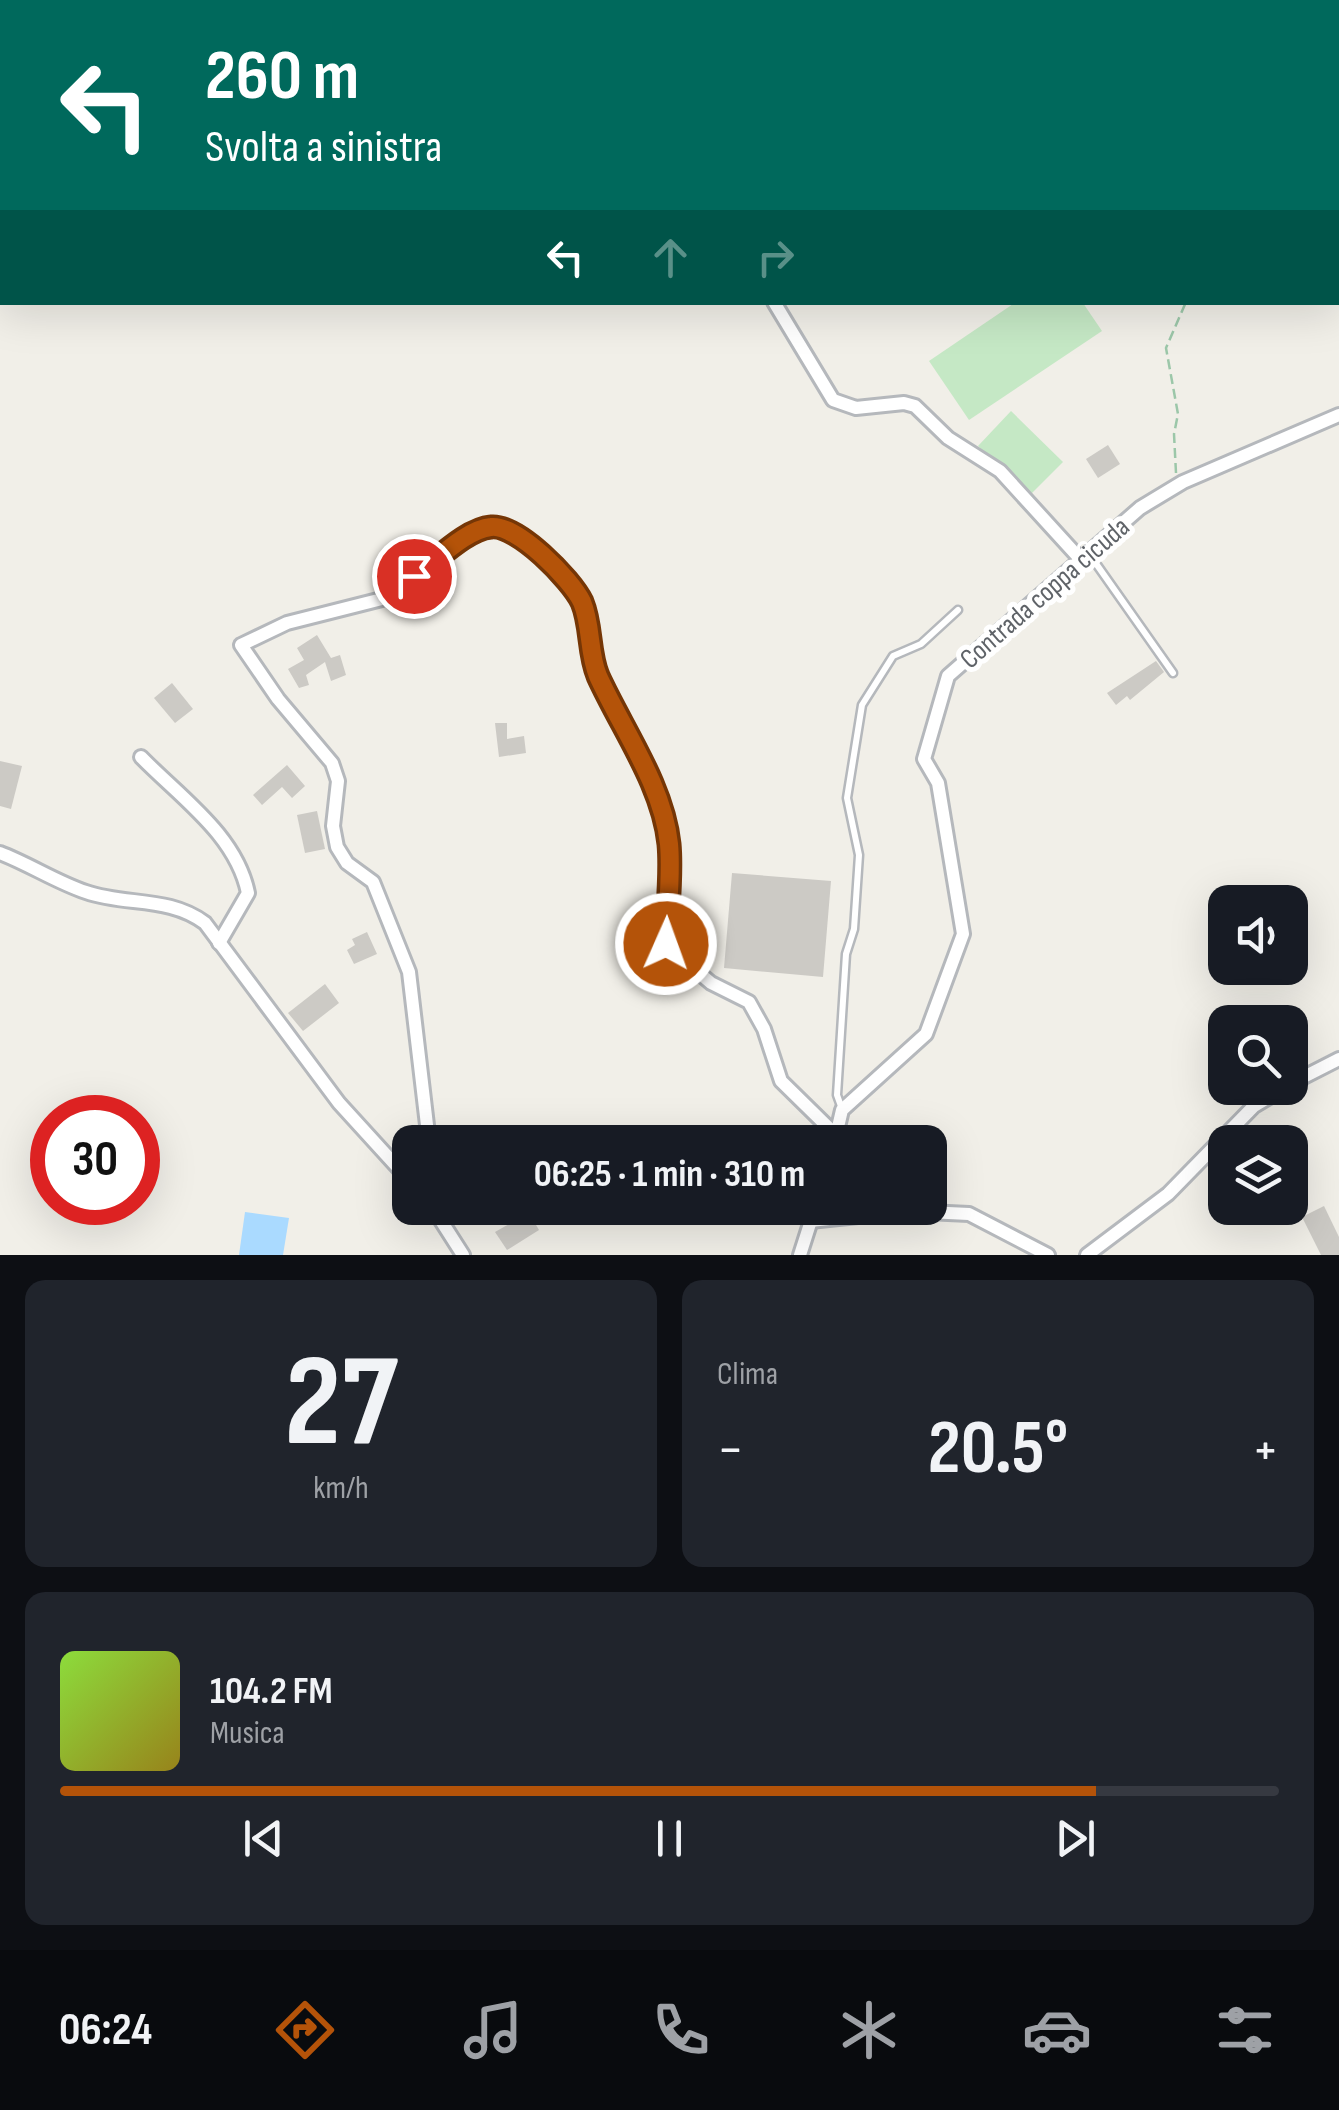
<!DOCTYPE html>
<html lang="it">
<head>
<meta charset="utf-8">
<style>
  :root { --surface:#171b24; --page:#20242c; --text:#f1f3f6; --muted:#9ea1a6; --line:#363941; --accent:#b45309 }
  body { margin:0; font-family:"Sofia Sans Condensed",sans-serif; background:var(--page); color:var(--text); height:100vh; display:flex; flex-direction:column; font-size:38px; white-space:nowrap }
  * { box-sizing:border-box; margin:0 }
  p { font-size:32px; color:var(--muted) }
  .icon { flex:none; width:55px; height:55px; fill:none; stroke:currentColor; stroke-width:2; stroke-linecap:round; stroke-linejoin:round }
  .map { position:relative; height:1255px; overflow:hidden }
  .details { display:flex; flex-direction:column; gap:25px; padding:25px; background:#0d0f14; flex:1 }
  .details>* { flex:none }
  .hud { position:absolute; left:0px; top:0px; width:1340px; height:305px; box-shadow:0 10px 40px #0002; background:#00695c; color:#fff; overflow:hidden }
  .fabs { position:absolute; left:1208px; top:885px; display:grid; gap:20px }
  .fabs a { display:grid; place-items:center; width:100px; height:100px; border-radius:20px; background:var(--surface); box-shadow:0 10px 40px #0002; font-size:50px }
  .speed { position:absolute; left:30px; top:1095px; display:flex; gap:20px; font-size:50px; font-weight:700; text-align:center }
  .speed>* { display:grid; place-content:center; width:130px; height:130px; border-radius:50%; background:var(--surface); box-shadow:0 10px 40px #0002; line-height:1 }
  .speed .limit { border:15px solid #d22; background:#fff; color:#111 }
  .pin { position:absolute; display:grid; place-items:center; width:85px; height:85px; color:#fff; margin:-42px; border:5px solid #fff; border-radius:50%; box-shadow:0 2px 10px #0007 }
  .me { position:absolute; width:110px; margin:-55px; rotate:2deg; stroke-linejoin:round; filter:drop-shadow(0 0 8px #0008) }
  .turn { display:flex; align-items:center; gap:35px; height:210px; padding:0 40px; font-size:45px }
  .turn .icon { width:130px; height:130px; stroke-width:2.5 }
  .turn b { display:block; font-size:70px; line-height:85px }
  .lanes { display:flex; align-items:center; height:95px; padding:0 40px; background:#0003; justify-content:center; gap:50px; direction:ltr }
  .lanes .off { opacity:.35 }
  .big { font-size:75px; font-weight:700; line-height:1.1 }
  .details .card { flex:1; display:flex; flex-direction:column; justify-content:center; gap:15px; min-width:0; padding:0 35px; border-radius:20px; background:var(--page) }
  .details .dial { align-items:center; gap:0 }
  .dial b { font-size:130px; line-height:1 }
  .song { display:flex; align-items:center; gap:30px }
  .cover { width:120px; height:120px; border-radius:15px; background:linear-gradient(135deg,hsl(90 70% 55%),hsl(50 70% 35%)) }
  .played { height:10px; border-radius:5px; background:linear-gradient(90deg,var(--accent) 85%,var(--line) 85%) }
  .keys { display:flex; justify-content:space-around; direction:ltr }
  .heat { display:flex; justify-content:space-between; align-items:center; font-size:55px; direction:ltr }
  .details .tiles { flex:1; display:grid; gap:25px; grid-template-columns:1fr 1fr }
  .card:last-child { grid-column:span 2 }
  .trip { position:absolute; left:392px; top:1125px; width:555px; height:100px; border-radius:20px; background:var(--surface); box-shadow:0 10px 40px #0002; font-weight:700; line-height:100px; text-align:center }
  .tab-bar { display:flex; height:160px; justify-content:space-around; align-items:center; background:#090b0e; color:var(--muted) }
  .tab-bar .icon { width:70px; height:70px }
  .tab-bar .active { color:var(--accent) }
  .tab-bar b { font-size:45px; color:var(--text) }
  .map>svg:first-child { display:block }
</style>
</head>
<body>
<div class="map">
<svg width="1339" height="1255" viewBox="0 0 1339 1255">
  <rect width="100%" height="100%" fill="#f1efe8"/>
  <!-- green -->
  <g fill="#c5e8c5">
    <polygon points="1016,302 1083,303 1102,331 969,420 929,361"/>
    <polygon points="1011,411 1063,462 1030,495 978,446"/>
  </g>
  <!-- water -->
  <polygon fill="#aadaff" points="245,1212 289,1218 283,1255 239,1255"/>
  <!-- building -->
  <g fill="#cccac5">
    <polygon points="1108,445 1120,464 1098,478 1086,459"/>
    <polygon points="317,635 331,658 340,655 346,675 331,681 325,662 306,675 309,685 299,688 288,669 304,660 297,648"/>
    <polygon points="1156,661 1164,672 1130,700 1127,696 1116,705 1107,693"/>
    <polygon points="172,683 193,709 175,723 154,698"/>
    <polygon points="495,723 507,723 507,739 524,736 526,753 499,757"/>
    <polygon points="0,761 22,766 11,809 0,806"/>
    <polygon points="287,765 305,786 292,798 282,787 262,805 253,795"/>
    <polygon points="317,811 325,849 305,853 297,815"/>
    <polygon points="732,873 831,881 823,977 724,968"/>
    <polygon points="367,932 377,954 354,964 347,950 355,945 352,939"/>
    <polygon points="325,984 339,1003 303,1031 288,1013"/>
    <polygon points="1324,1206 1339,1237 1339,1255 1321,1255 1302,1217"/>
    <polygon points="529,1213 539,1230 507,1250 495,1232"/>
  </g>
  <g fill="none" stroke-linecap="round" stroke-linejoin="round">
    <defs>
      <g id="lane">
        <polyline points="1087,557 1097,565 1173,673"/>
        <polyline points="842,1109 837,1095 846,954 854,929 859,855 847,798 862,705 893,656 921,644 958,610"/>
      </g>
      <g id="street">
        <polyline points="755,0 755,2"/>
        <polyline points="774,302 833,400 856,408 904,403 915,406 948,438 1000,471 1082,561"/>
        <path d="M141,757C181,798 236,835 248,893L219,943"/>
        <path d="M0,853C29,864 56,882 86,892C126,906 169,896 205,923L339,1103L410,1181"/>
        <polyline points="1290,1084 1339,1059"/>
        <polyline points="835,1140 842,1110 926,1034 963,934 938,783 924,759 948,676 1140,508 1183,482 1339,415"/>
        <polyline points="429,1142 409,972 373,882 347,863 337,847 333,826 338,781 332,763 278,699 241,645 287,623 382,599 478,531 493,526 519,533 581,601 598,675 661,809 669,844 665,944 711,983 749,1002 764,1029 781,1081 836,1135"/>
        <polyline points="433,1208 463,1255"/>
        <polyline points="810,1221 906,1211 969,1214 1048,1255"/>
        <polyline points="800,1255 815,1208"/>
        <polyline points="1087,1255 1168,1194 1254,1106 1284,1088"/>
      </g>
    </defs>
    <!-- lane casing -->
    <use href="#lane" stroke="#b5b8bc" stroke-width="11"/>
    <!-- street casing -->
    <use href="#street" stroke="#b5b8bc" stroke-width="18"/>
    <!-- path -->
    <g stroke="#9cc7a9" stroke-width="2.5" stroke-dasharray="10 5" stroke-linecap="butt">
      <polyline points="1139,0 1141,2"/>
      <polyline points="1064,2 1066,0"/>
      <polyline points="1176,473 1174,434 1178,414 1166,348 1186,302"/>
    </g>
    <!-- lane -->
    <use href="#lane" stroke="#fff" stroke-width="6"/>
    <!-- street -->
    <use href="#street" stroke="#fff" stroke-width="12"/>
  </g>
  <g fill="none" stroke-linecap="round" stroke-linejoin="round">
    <defs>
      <path id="route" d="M414,576C435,562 466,529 491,527C517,524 571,579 582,602C592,626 588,652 598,676C622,729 663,785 669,844C672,876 667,912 666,944"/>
    </defs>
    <!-- route casing -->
    <use href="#route" stroke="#753606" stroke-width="25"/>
    <!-- route -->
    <use href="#route" stroke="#b45309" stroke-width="18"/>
  </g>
  <g text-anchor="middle" stroke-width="10" stroke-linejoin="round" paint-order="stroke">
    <!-- street labels -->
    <g font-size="28" fill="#5f6368" stroke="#fff">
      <text transform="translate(1044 592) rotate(-41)" y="10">Contrada coppa cicuda</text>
    </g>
  </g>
</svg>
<div class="fabs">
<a><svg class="icon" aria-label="sound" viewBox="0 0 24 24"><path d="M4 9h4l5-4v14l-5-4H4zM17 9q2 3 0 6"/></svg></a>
<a><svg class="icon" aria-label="search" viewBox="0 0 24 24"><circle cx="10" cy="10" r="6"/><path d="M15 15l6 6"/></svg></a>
<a><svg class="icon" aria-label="layers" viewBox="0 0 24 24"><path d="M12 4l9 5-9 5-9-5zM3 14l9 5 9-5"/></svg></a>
</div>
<div class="speed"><div class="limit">30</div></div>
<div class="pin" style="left:414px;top:576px;background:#d93025"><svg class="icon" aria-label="arrive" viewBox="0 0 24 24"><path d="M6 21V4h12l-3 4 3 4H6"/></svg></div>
<svg class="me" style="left:666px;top:944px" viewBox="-20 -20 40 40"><circle r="17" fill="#b45309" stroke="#fff" stroke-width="3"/><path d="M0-11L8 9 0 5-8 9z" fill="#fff"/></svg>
<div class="trip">06:25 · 1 min · 310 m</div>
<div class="hud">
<div class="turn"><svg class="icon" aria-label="left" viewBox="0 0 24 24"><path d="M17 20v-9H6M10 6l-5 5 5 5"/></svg><div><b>260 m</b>Svolta a sinistra</div></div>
<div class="lanes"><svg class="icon" aria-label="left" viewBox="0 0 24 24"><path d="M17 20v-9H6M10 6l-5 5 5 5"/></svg><svg class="icon off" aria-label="ahead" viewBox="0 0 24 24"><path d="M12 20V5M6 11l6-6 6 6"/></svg><svg class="icon off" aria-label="right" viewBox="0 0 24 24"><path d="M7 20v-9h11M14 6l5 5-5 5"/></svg></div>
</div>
</div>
<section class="details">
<div class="tiles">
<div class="card dial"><b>27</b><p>km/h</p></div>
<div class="card"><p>Clima</p>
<div class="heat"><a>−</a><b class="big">20.5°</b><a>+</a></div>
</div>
<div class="card">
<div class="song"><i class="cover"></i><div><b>104.2 FM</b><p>Musica</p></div></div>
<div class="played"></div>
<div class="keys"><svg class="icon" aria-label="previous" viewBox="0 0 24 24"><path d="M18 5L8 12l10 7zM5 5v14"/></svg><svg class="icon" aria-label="pause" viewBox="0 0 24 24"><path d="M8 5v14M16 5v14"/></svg><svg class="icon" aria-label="next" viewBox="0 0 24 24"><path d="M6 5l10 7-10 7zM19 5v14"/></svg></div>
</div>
</div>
</section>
<nav class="tab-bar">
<b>06:24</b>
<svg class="icon active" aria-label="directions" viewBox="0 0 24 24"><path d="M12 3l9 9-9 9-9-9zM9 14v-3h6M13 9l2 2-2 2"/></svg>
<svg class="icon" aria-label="music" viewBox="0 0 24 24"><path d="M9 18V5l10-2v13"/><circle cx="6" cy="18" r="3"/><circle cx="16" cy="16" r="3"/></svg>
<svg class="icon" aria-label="phone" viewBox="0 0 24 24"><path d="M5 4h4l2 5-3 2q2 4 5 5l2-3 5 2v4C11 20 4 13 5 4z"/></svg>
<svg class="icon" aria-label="climate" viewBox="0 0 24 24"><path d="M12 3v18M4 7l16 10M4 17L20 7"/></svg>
<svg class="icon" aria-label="car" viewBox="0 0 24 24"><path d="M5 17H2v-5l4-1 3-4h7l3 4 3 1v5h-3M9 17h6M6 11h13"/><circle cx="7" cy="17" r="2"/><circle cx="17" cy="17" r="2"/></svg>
<svg class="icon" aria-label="filters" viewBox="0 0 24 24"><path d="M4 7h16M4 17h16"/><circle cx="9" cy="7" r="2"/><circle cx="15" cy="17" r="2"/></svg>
</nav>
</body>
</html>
